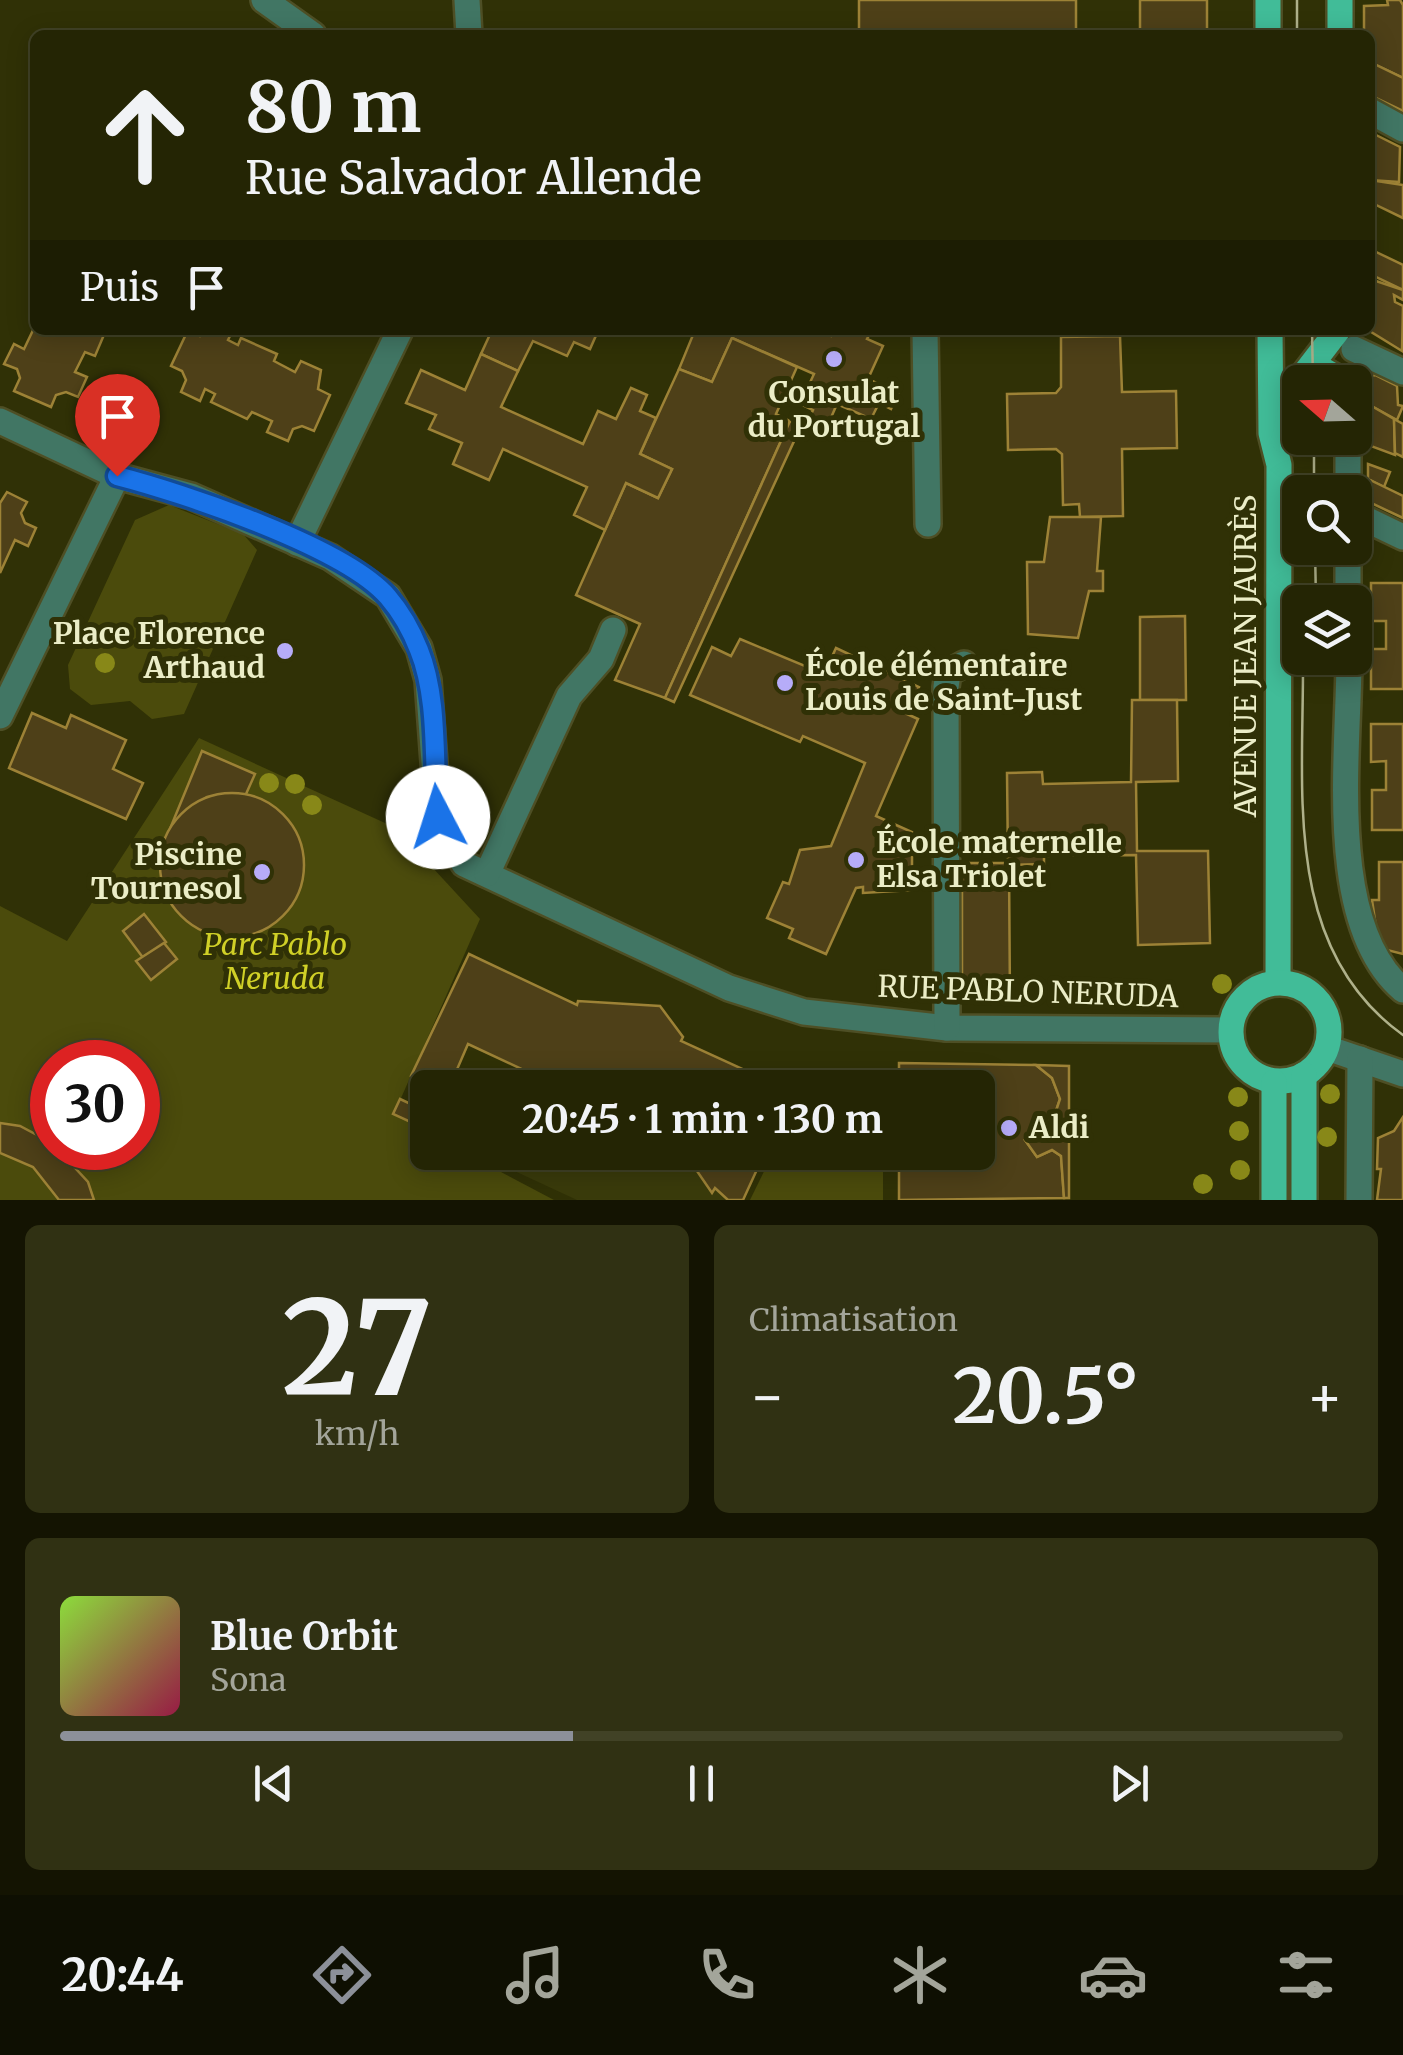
<!DOCTYPE html>
<html lang="fr">
<head>
<meta charset="utf-8">
<style>
  :root { --surface:#242504; --page:#303113; --text:#f1f3f6; --muted:#a3a59a; --line:#414226; --accent:#8c9099 }
  body { margin:0; font-family:Merriweather,serif; background:var(--page); color:var(--text); height:100vh; display:flex; flex-direction:column; font-size:38px; white-space:nowrap }
  * { box-sizing:border-box; margin:0 }
  p { font-size:32px; color:var(--muted) }
  .icon { flex:none; width:55px; height:55px; fill:none; stroke:currentColor; stroke-width:2; stroke-linecap:round; stroke-linejoin:round }
  .map { position:relative; height:1200px; overflow:hidden }
  .panel { display:flex; flex-direction:column; gap:25px; padding:25px; background:#141402; flex:1 }
  .panel>* { flex:none }
  .guide { position:absolute; left:30px; top:30px; width:1345px; height:305px; border-radius:15px; box-shadow:0 5px 25px #0003,0 0 0 2px var(--line); background:#242504; color:var(--text); overflow:hidden }
  .needle { width:65px; rotate:290deg }
  .tools { position:absolute; left:1282px; top:365px; display:grid; gap:20px }
  .tools a { display:grid; place-items:center; width:90px; height:90px; border-radius:15px; background:var(--surface); box-shadow:0 5px 25px #0003,0 0 0 2px var(--line); font-size:50px }
  .speed { position:absolute; left:30px; top:1040px; display:flex; gap:20px; font-size:50px; font-weight:700; text-align:center }
  .speed>* { display:grid; place-content:center; width:130px; height:130px; border-radius:50%; background:var(--surface); box-shadow:0 5px 25px #0003,0 0 0 2px var(--line); line-height:1 }
  .speed .limit { border:15px solid #d22; background:#fff; color:#111 }
  .pin { position:absolute; display:grid; place-items:center; width:85px; height:85px; color:#fff; margin:-102px -42px; border-radius:50% 50% 50% 0; rotate:-45deg; box-shadow:0 0 10px #0007 }
  .pin .icon { rotate:45deg }
  .me { position:absolute; width:110px; margin:-55px; rotate:355deg; stroke-linejoin:round; filter:drop-shadow(0 0 8px #0008) }
  .turn { display:flex; align-items:center; gap:35px; height:210px; padding:0 50px; font-size:45px }
  .turn .icon { width:130px; height:130px; stroke-width:2.5 }
  .turn b { display:block; font-size:70px; line-height:85px }
  .then { display:flex; align-items:center; height:95px; padding:0 50px; background:#0003; gap:20px; font-size:38px }
  .big { font-size:75px; font-weight:700; line-height:1.1 }
  .panel .tile { flex:1; display:flex; flex-direction:column; justify-content:center; gap:15px; min-width:0; padding:0 35px; border-radius:15px; background:var(--page) }
  .panel .dial { align-items:center; gap:0 }
  .dial b { font-size:130px; line-height:1 }
  .song { display:flex; align-items:center; gap:30px }
  .cover { width:120px; height:120px; border-radius:15px; background:linear-gradient(135deg,hsl(90 70% 55%),hsl(340 70% 35%)) }
  .played { height:10px; border-radius:5px; background:linear-gradient(90deg,var(--accent) 40%,var(--line) 40%) }
  .keys { display:flex; justify-content:space-around; direction:ltr }
  .heat { display:flex; justify-content:space-between; align-items:center; font-size:55px; direction:ltr }
  .panel .tiles { flex:1; display:grid; gap:25px; grid-template-columns:1fr 1fr }
  .tile:last-child { grid-column:span 2 }
  .trip { position:absolute; left:410px; top:1070px; width:585px; height:100px; border-radius:15px; background:var(--surface); box-shadow:0 5px 25px #0003,0 0 0 2px var(--line); font-weight:700; line-height:100px; text-align:center }
  .tabs { display:flex; height:160px; justify-content:space-around; align-items:center; background:#0e0f02; color:var(--muted) }
  .tabs .icon { width:70px; height:70px }
  .tabs .current { color:var(--accent) }
  .tabs b { font-size:45px; color:var(--text) }
  .map>svg:first-child { display:block }
</style>
</head>
<body>
<div class="map">
<svg width="1403" height="1200" viewBox="0 0 1403 1200">
  <rect width="100%" height="100%" fill="#303106"/>
  <!-- built -->
  <polygon fill="#3a3b0b" points="476,1153 765,1153 743,1200 577,1200"/>
  <!-- green -->
  <g fill="#4b4b0c" fill-rule="evenodd">
    <polygon points="169,505 243,534 257,550 184,714 152,719 130,701 91,705 70,689 68,665 135,520"/>
    <path d="M199,738L396,828L480,919L394,1114L427,1132L428,1152L465,1153L554,1200H0V906L67,941ZM52,1062H138V1148H52Z"/>
    <polygon points="773,1153 883,1153 883,1200 750,1200"/>
  </g>
  <!-- building -->
  <g fill="#4e4018" stroke="#9d8236" stroke-width="2.5">
    <polygon points="859,0 1076,0 1076,35 887,35 887,30 859,30"/>
    <rect x="1140" y="0" width="67" height="35"/>
    <polygon points="1387,0 1400,0 1403,5 1403,78 1370,62 1370,35 1364,35 1364,6 1388,5"/>
    <polygon points="1370,62 1403,78 1403,111 1370,95"/>
    <polygon points="1372,133 1400,147 1399,182 1370,180"/>
    <polygon points="1370,180 1403,185 1403,218 1370,202"/>
    <polygon points="1370,249 1403,265 1403,290 1370,274"/>
    <polygon points="1370,279 1403,290 1403,300 1394,295 1395,302 1403,306 1402,351 1368,330"/>
    <polygon points="35,326 35,330 106,330 95,356 85,352 75,372 87,377 78,397 66,392 56,395 51,407 14,391 20,378 17,369 4,364 14,344 24,349"/>
    <polygon points="188,330 200,336 210,330 233,330 228,340 238,345 241,338 277,354 274,361 295,372 301,361 321,370 318,389 330,395 314,431 302,426 293,429 288,441 267,432 272,421 252,412 247,419 211,402 215,394 205,389 200,401 181,392 186,380 182,371 171,366"/>
    <polygon points="492,330 595,330 598,331 590,349 574,342 567,356 533,341 518,371 481,354"/>
    <polygon points="682,330 817,330 831,336 834,330 872,330 867,339 883,346 868,379 898,393 891,409 879,403 871,419 837,404 823,436 805,428 813,410 800,404 814,374 732,338 712,382 679,369 693,335"/>
    <polygon points="1080,330 1120,330 1120,336 1080,337"/>
    <polygon points="1120,336 1122,392 1176,391 1177,448 1122,449 1123,516 1080,517 1079,504 1063,505 1062,454 1056,449 1008,450 1007,394 1056,393 1061,387 1061,337"/>
    <polygon points="732,338 797,367 776,414 790,421 665,698 615,680 640,624 576,595 626,483 658,498 672,469 640,454 679,369 712,382"/>
    <polygon points="481,354 518,371 501,407 583,444 598,411 616,419 631,388 647,395 640,411 656,418 640,454 672,469 658,498 626,483 605,530 574,515 587,487 503,449 489,480 453,464 462,443 429,429 436,415 406,403 421,370 465,390"/>
    <polygon points="1375,375 1397,386 1398,405 1403,406 1397,420 1368,404 1367,378"/>
    <polygon points="1368,404 1394,419 1395,455 1368,445"/>
    <polygon points="1394,419 1403,424 1403,457 1395,453"/>
    <polygon points="790,421 801,426 674,702 665,698"/>
    <polygon points="1368,464 1390,472 1384,487 1368,479"/>
    <polygon points="1368,479 1403,496 1403,518 1369,502"/>
    <polygon points="7,492 27,502 21,513 25,523 36,528 28,546 15,540 0,573 0,503"/>
    <polygon points="1050,517 1101,517 1097,571 1103,571 1103,591 1089,591 1078,638 1028,634 1027,562 1044,562"/>
    <polygon points="1371,583 1403,583 1403,689 1371,689 1371,649 1386,649 1386,621 1371,621"/>
    <polygon points="1185,616 1186,700 1140,700 1140,617"/>
    <polygon points="740,639 824,674 836,648 919,687 907,714 918,719 876,816 912,832 912,890 863,893 863,887 856,888 826,954 789,938 793,929 767,918 783,882 789,884 800,850 831,846 865,763 803,736 800,742 690,695 712,647 731,656"/>
    <polygon points="1132,700 1177,700 1178,781 1136,782 1137,851 1208,851 1210,943 1138,945 1136,855 1044,856 1044,864 1009,865 1010,1000 962,999 962,863 1008,863 1007,773 1042,772 1043,784 1131,782"/>
    <polygon points="32,713 66,728 71,715 126,740 113,769 143,783 126,819 9,768"/>
    <polygon points="1371,724 1403,724 1403,830 1372,830 1372,790 1386,790 1386,761 1371,762"/>
    <polygon points="202,751 255,774 246,794 207,797 172,824"/>
    <circle cx="232" cy="865" r="72"/>
    <polygon points="1379,862 1403,862 1403,954 1383,949 1376,927 1372,900 1379,900"/>
    <polygon points="144,914 166,942 144,959 123,931"/>
    <polygon points="164,943 177,959 151,980 136,961"/>
    <polygon points="469,954 577,1005 578,1001 660,1006 683,1037 681,1041 784,1088 539,1088 543,1079 468,1044 449,1088 438,1088 411,1076"/>
    <polygon points="899,1063 1036,1065 1052,1078 1060,1099 1054,1117 1025,1140 1037,1157 1052,1150 1061,1156 1064,1198 899,1200 899,1152 978,1152 978,1088 899,1088"/>
    <polygon points="1036,1065 1069,1066 1069,1198 1064,1198 1061,1156 1052,1150 1037,1157 1025,1140 1054,1117 1060,1099 1052,1078"/>
    <polygon points="400,1099 428,1112 428,1130 393,1114"/>
    <polygon points="1403,1117 1403,1200 1377,1200 1381,1169 1377,1169 1378,1138 1394,1131"/>
    <polygon points="0,1123 20,1126 52,1143 88,1182 94,1200 59,1200 33,1167 0,1153"/>
    <polygon points="684,1152 765,1152 743,1200 728,1200 715,1188 712,1193"/>
  </g>
  <g fill="none" stroke-linecap="round" stroke-linejoin="round">
    <defs>
      <g id="minor">
        <polyline points="264,0 313,35"/>
        <polyline points="467,0 469,35"/>
        <polyline points="1370,111 1403,129"/>
        <polyline points="925,330 928,524"/>
        <polyline points="1354,349 1403,372"/>
        <polyline points="0,421 117,476 191,496 330,557 388,596 419,648 428,680 438,817 464,864 729,988 804,1012 947,1028 1230,1030"/>
        <polyline points="1348,492 1348,438"/>
        <polyline points="1355,514 1403,537"/>
        <polyline points="297,543 400,330"/>
        <polyline points="1348,548 1348,602"/>
        <path d="M1349,658C1349,753 1325,924 1403,990"/>
        <polyline points="0,716 117,476"/>
        <polyline points="487,874 569,696 601,659 613,630"/>
        <polyline points="947,1028 946,687 948,673 964,664"/>
        <polyline points="1327,1048 1403,1074"/>
        <polyline points="1359,1200 1360,1059"/>
      </g>
      <g id="major">
        <polyline points="1268,0 1268,35"/>
        <polyline points="1340,0 1340,35"/>
        <polyline points="1270,330 1271,433 1279,465 1278,982"/>
        <polyline points="1313,364 1344,382"/>
        <polyline points="1284,440 1295,386 1338,330"/>
        <circle cx="1280" cy="1032" r="49"/>
        <polyline points="1304,1075 1304,1200"/>
        <polyline points="1274,1200 1274,1082"/>
      </g>
    </defs>
    <!-- minor casing -->
    <use href="#minor" stroke="#4e4f25" stroke-width="30"/>
    <!-- major casing -->
    <use href="#major" stroke="#4e4f25" stroke-width="30"/>
    <!-- minor -->
    <use href="#minor" stroke="#417664" stroke-width="25"/>
    <!-- major -->
    <use href="#major" stroke="#41bc98" stroke-width="25"/>
    <!-- tram -->
    <g stroke="#afb18a" stroke-width="2.5">
      <polyline points="1297,0 1297,35"/>
      <polyline points="1312,330 1313,382"/>
      <polyline points="1314,438 1314,492"/>
      <polyline points="1315,548 1316,602"/>
      <path d="M1303,658C1304,789 1281,948 1403,1035"/>
    </g>
  </g>
  <!-- trees -->
  <g fill="#888818">
    <circle cx="105" cy="663" r="10"/>
    <circle cx="269" cy="783" r="10"/>
    <circle cx="295" cy="784" r="10"/>
    <circle cx="312" cy="805" r="10"/>
    <circle cx="1222" cy="984" r="10"/>
    <circle cx="1330" cy="1094" r="10"/>
    <circle cx="1238" cy="1097" r="10"/>
    <circle cx="1239" cy="1131" r="10"/>
    <circle cx="1327" cy="1137" r="10"/>
    <circle cx="1240" cy="1170" r="10"/>
    <circle cx="1203" cy="1184" r="10"/>
  </g>
  <g fill="none" stroke-linecap="round" stroke-linejoin="round">
    <defs>
      <path id="route" d="M117,476C183,493 345,547 388,597C400,611 412,632 419,650C439,699 433,764 438,817"/>
    </defs>
    <!-- route casing -->
    <use href="#route" stroke="#114b97" stroke-width="25"/>
    <!-- route -->
    <use href="#route" stroke="#1a73e8" stroke-width="18"/>
  </g>
  <!-- markers -->
  <g fill="#b6acf8" stroke="#303106" stroke-width="4">
    <circle cx="834" cy="359" r="10"/>
    <circle cx="285" cy="651" r="10"/>
    <circle cx="785" cy="683" r="10"/>
    <circle cx="856" cy="860" r="10"/>
    <circle cx="262" cy="872" r="10"/>
    <circle cx="1009" cy="1128" r="10"/>
  </g>
  <g text-anchor="middle" stroke-width="10" stroke-linejoin="round" paint-order="stroke">
    <!-- poi labels -->
    <g font-size="30" font-weight="bold" fill="#ebedc7" stroke="#303106" text-anchor="start">
      <text x="834" y="403" text-anchor="middle">Consulat<tspan x="834" dy="34">du Portugal</tspan></text>
      <text x="265" y="644" text-anchor="end">Place Florence<tspan x="265" dy="34">Arthaud</tspan></text>
      <text x="805" y="676">École élémentaire<tspan x="805" dy="34">Louis de Saint-Just</tspan></text>
      <text x="876" y="853">École maternelle<tspan x="876" dy="34">Elsa Triolet</tspan></text>
      <text x="242" y="865" text-anchor="end">Piscine<tspan x="242" dy="34">Tournesol</tspan></text>
      <text x="1029" y="1138">Aldi</text>
    </g>
    <!-- street labels -->
    <g font-size="30" fill="#ebedc7" stroke="#303106">
      <text transform="translate(1246 656) rotate(-90)" y="10">AVENUE JEAN JAURÈS</text>
      <text transform="translate(1028 992) rotate(2)" y="10">RUE PABLO NERUDA</text>
    </g>
    <!-- park labels -->
    <g font-size="30" font-style="italic" fill="#d0d027" stroke="#303106">
      <text x="275" y="955">Parc Pablo<tspan x="275" dy="34">Neruda</tspan></text>
    </g>
  </g>
</svg>
<div class="tools">
<a><svg class="needle" viewBox="-14 -14 28 28"><path d="M0-13l5 13h-10z" fill="#e53935"/><path d="M0 13l5-13h-10z" fill="#a3a59a"/></svg></a>
<a><svg class="icon" aria-label="search" viewBox="0 0 24 24"><circle cx="10" cy="10" r="6"/><path d="M15 15l6 6"/></svg></a>
<a><svg class="icon" aria-label="layers" viewBox="0 0 24 24"><path d="M12 4l9 5-9 5-9-5zM3 14l9 5 9-5"/></svg></a>
</div>
<div class="speed"><div class="limit">30</div></div>
<div class="pin" style="left:117px;top:476px;background:#d93025"><svg class="icon" aria-label="arrive" viewBox="0 0 24 24"><path d="M6 21V4h12l-3 4 3 4H6"/></svg></div>
<svg class="me" style="left:438px;top:817px" viewBox="-20 -20 40 40"><circle r="19" fill="#fff"/><path d="M0-13L10 11 0 6-10 11z" fill="#1a73e8"/></svg>
<div class="trip">20:45 · 1 min · 130 m</div>
<div class="guide">
<div class="turn"><svg class="icon" aria-label="ahead" viewBox="0 0 24 24"><path d="M12 20V5M6 11l6-6 6 6"/></svg><div><b>80 m</b>Rue Salvador Allende</div></div>
<div class="then">Puis<svg class="icon" aria-label="arrive" viewBox="0 0 24 24"><path d="M6 21V4h12l-3 4 3 4H6"/></svg></div>
</div>
</div>
<section class="panel">
<div class="tiles">
<div class="tile dial"><b>27</b><p>km/h</p></div>
<div class="tile"><p>Climatisation</p>
<div class="heat"><a>−</a><b class="big">20.5°</b><a>+</a></div>
</div>
<div class="tile">
<div class="song"><i class="cover"></i><div><b>Blue Orbit</b><p>Sona</p></div></div>
<div class="played"></div>
<div class="keys"><svg class="icon" aria-label="previous" viewBox="0 0 24 24"><path d="M18 5L8 12l10 7zM5 5v14"/></svg><svg class="icon" aria-label="pause" viewBox="0 0 24 24"><path d="M8 5v14M16 5v14"/></svg><svg class="icon" aria-label="next" viewBox="0 0 24 24"><path d="M6 5l10 7-10 7zM19 5v14"/></svg></div>
</div>
</div>
</section>
<nav class="tabs">
<b>20:44</b>
<svg class="icon current" aria-label="directions" viewBox="0 0 24 24"><path d="M12 3l9 9-9 9-9-9zM9 14v-3h6M13 9l2 2-2 2"/></svg>
<svg class="icon" aria-label="music" viewBox="0 0 24 24"><path d="M9 18V5l10-2v13"/><circle cx="6" cy="18" r="3"/><circle cx="16" cy="16" r="3"/></svg>
<svg class="icon" aria-label="phone" viewBox="0 0 24 24"><path d="M5 4h4l2 5-3 2q2 4 5 5l2-3 5 2v4C11 20 4 13 5 4z"/></svg>
<svg class="icon" aria-label="climate" viewBox="0 0 24 24"><path d="M12 3v18M4 7l16 10M4 17L20 7"/></svg>
<svg class="icon" aria-label="car" viewBox="0 0 24 24"><path d="M5 17H2v-5l4-1 3-4h7l3 4 3 1v5h-3M9 17h6M6 11h13"/><circle cx="7" cy="17" r="2"/><circle cx="17" cy="17" r="2"/></svg>
<svg class="icon" aria-label="filters" viewBox="0 0 24 24"><path d="M4 7h16M4 17h16"/><circle cx="9" cy="7" r="2"/><circle cx="15" cy="17" r="2"/></svg>
</nav>
</body>
</html>
